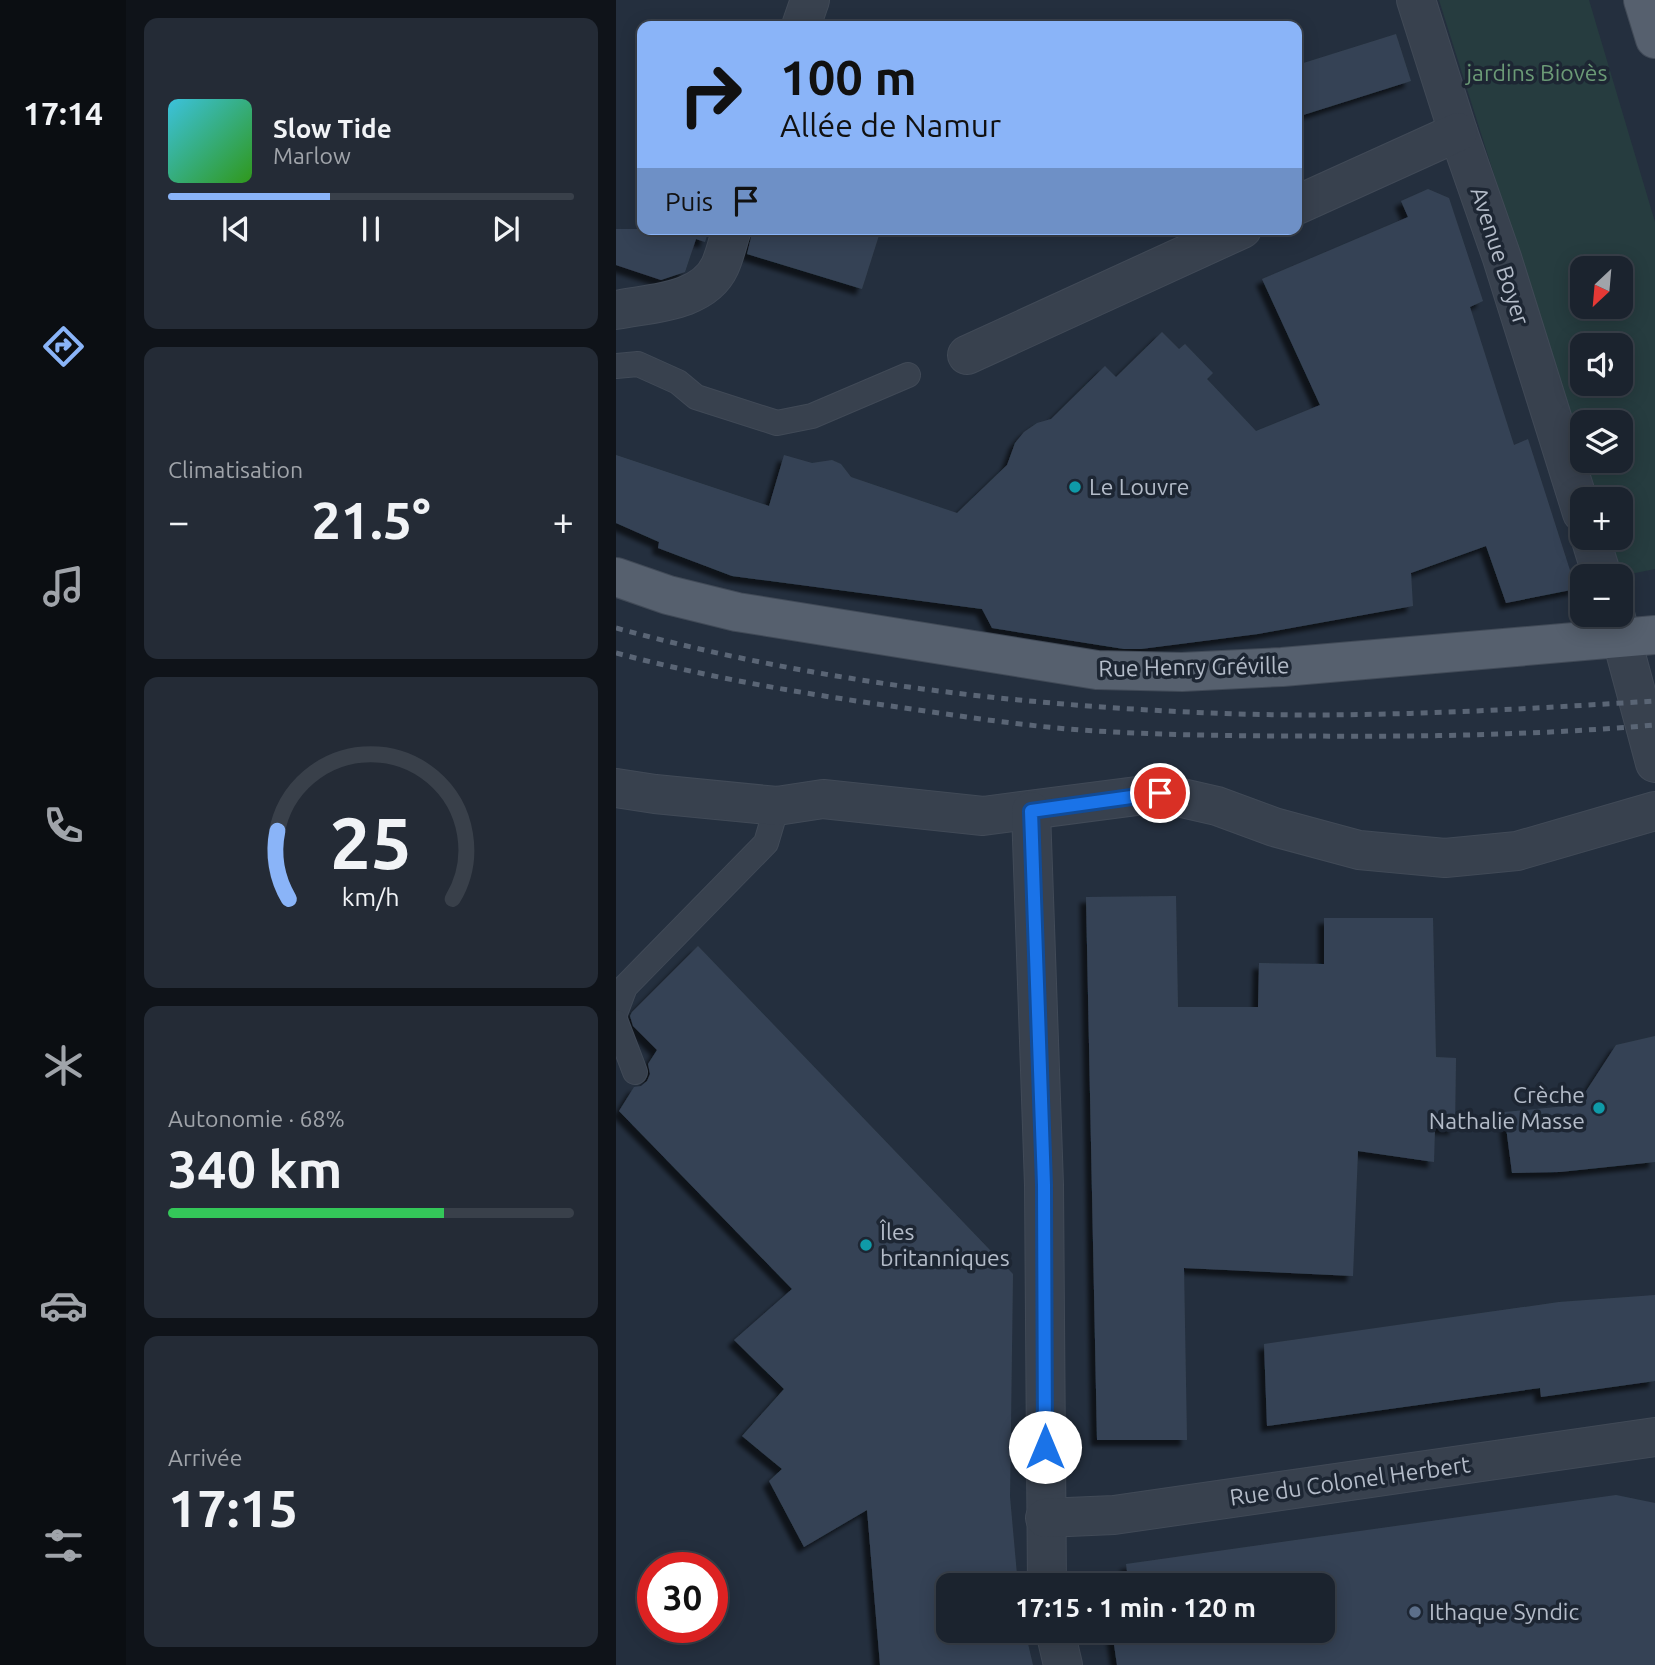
<!DOCTYPE html>
<html lang="fr">
<head>
<meta charset="utf-8">
<style>
  :root { --surface:#1b232e; --page:#242b36; --text:#f1f3f6; --muted:#a0a4aa; --line:#39404a; --accent:#8ab4f8 }
  body { margin:0; font-family:Ubuntu,sans-serif; background:var(--page); color:var(--text); height:100vh; display:flex; flex-direction:column; font-size:26px; white-space:nowrap }
  * { box-sizing:border-box; margin:0 }
  p { font-size:23px; color:var(--muted) }
  .icon { flex:none; width:38px; height:38px; fill:none; stroke:currentColor; stroke-width:2; stroke-linecap:round; stroke-linejoin:round }
  .map { position:relative; flex:1; overflow:hidden }
  .side { display:flex; flex-direction:column; gap:18px; padding:18px; background:#0f1319; width:490px }
  .side>* { flex:none }
  .hud { position:absolute; left:21px; top:21px; width:665px; height:214px; border-radius:14px; box-shadow:0 4px 18px #0003,0 0 0 2px var(--line); background:#8ab4f8; color:#111; overflow:hidden }
  .needle { width:46px; rotate:206deg }
  .controls { position:absolute; left:954px; top:256px; display:grid; gap:14px }
  .controls a { display:grid; place-items:center; width:63px; height:63px; border-radius:14px; background:var(--surface); box-shadow:0 4px 18px #0003,0 0 0 2px var(--line); font-size:35px }
  .speed { position:absolute; left:21px; top:1552px; display:flex; gap:14px; font-size:35px; font-weight:700; text-align:center }
  .speed>* { display:grid; place-content:center; width:91px; height:91px; border-radius:50%; background:var(--surface); box-shadow:0 4px 18px #0003,0 0 0 2px var(--line); line-height:1 }
  .speed .limit { border:10px solid #d22; background:#fff; color:#111 }
  .pin { position:absolute; display:grid; place-items:center; width:60px; height:60px; color:#fff; margin:-30px; border:4px solid #fff; border-radius:50%; box-shadow:0 2px 7px #0007 }
  .me { position:absolute; width:77px; margin:-38px; rotate:0deg; stroke-linejoin:round; filter:drop-shadow(0 0 5px #0008) }
  .turn { display:flex; align-items:center; gap:24px; height:147px; padding:0 28px; font-size:32px }
  .turn .icon { width:91px; height:91px; stroke-width:2.5 }
  .turn b { display:block; font-size:49px; line-height:60px }
  .then { display:flex; align-items:center; height:66px; padding:0 28px; background:#0003; gap:14px; font-size:26px }
  .big { font-size:52px; font-weight:700; line-height:1.1 }
  .side .widget { flex:1; display:flex; flex-direction:column; justify-content:center; gap:10px; min-width:0; padding:0 24px; border-radius:14px; background:var(--page) }
  .side .dial { align-items:center; gap:0 }
  .dial svg { height:182px; overflow:visible; fill:none; stroke:var(--line); stroke-width:7; stroke-linecap:round; text-anchor:middle }
  .dial text { fill:var(--text); stroke:none }
  .song { display:flex; align-items:center; gap:21px }
  .cover { width:84px; height:84px; border-radius:10px; background:linear-gradient(135deg,hsl(190 70% 55%),hsl(110 70% 35%)) }
  .played { height:7px; border-radius:4px; background:linear-gradient(90deg,var(--accent) 40%,var(--line) 40%) }
  .keys { display:flex; justify-content:space-around; direction:ltr }
  .heat { display:flex; justify-content:space-between; align-items:center; font-size:38px; direction:ltr }
  .charge { height:10px; border-radius:5px; background:linear-gradient(90deg,#34c759 68%,var(--line) 0) }
  .trip { position:absolute; left:320px; top:1573px; width:399px; height:70px; border-radius:14px; background:var(--surface); box-shadow:0 4px 18px #0003,0 0 0 2px var(--line); font-weight:700; line-height:70px; text-align:center }
  main { display:flex; flex:1; min-height:0 }
  .dock { display:flex; flex-direction:column; width:126px; justify-content:space-around; align-items:center; background:#0b0e12; color:var(--muted) }
  .dock .icon { width:49px; height:49px }
  .dock .selected { color:var(--accent) }
  .dock b { font-size:32px; color:var(--text) }
  .map>svg:first-child { display:block }
</style>
</head>
<body>
<main>
<nav class="dock">
<b>17:14</b>
<svg class="icon selected" aria-label="directions" viewBox="0 0 24 24"><path d="M12 3l9 9-9 9-9-9zM9 14v-3h6M13 9l2 2-2 2"/></svg>
<svg class="icon" aria-label="music" viewBox="0 0 24 24"><path d="M9 18V5l10-2v13"/><circle cx="6" cy="18" r="3"/><circle cx="16" cy="16" r="3"/></svg>
<svg class="icon" aria-label="phone" viewBox="0 0 24 24"><path d="M5 4h4l2 5-3 2q2 4 5 5l2-3 5 2v4C11 20 4 13 5 4z"/></svg>
<svg class="icon" aria-label="climate" viewBox="0 0 24 24"><path d="M12 3v18M4 7l16 10M4 17L20 7"/></svg>
<svg class="icon" aria-label="car" viewBox="0 0 24 24"><path d="M5 17H2v-5l4-1 3-4h7l3 4 3 1v5h-3M9 17h6M6 11h13"/><circle cx="7" cy="17" r="2"/><circle cx="17" cy="17" r="2"/></svg>
<svg class="icon" aria-label="filters" viewBox="0 0 24 24"><path d="M4 7h16M4 17h16"/><circle cx="9" cy="7" r="2"/><circle cx="15" cy="17" r="2"/></svg>
</nav>
<section class="side">
<div class="widget">
<div class="song"><i class="cover"></i><div><b>Slow Tide</b><p>Marlow</p></div></div>
<div class="played"></div>
<div class="keys"><svg class="icon" aria-label="previous" viewBox="0 0 24 24"><path d="M18 5L8 12l10 7zM5 5v14"/></svg><svg class="icon" aria-label="pause" viewBox="0 0 24 24"><path d="M8 5v14M16 5v14"/></svg><svg class="icon" aria-label="next" viewBox="0 0 24 24"><path d="M6 5l10 7-10 7zM19 5v14"/></svg></div>
</div>
<div class="widget"><p>Climatisation</p>
<div class="heat"><a>−</a><b class="big">21.5°</b><a>+</a></div>
</div>
<div class="widget dial"><svg viewBox="0 0 100 80">
<path d="M14 69A42 42 0 1 1 86 69"/>
<path d="M14 69A42 42 0 0 1 9 39" stroke="#8ab4f8"/>
<text x="50" y="56" font-size="32" font-weight="700">25</text>
<text x="50" y="72" font-size="11">km/h</text>
</svg></div>
<div class="widget"><p>Autonomie · 68%</p><b class="big">340 km</b><div class="charge"></div></div>
<div class="widget"><p>Arrivée</p><b class="big">17:15</b></div>
</section>
<div class="map">
<svg width="1039" height="1665" viewBox="0 0 1039 1665">
  <defs>
    <filter id="shadow"><feDropShadow dx="-6" dy="6" stdDeviation="2" flood-color="#0009"/></filter>
  </defs>
  <rect width="100%" height="100%" fill="#242f3e"/>
  <!-- green -->
  <path fill="#263c3f" fill-rule="evenodd" d="M823,0H973L1039,222V569L1004,576L992,537H1004V499H980L968,460H1004V422H966V454ZM966,268H1004V306H966ZM966,345H1004V383H966Z"/>
  <!-- building -->
  <g fill="#364354" filter="url(#shadow)">
    <polygon points="780,34 795,81 681,117 681,65"/>
    <polygon points="812,189 833,198 867,301 854,307 898,445 912,439 960,589 890,603 870,546 795,573 797,606 642,634 525,649 508,649 376,628 366,609 116,576 42,548 43,542 0,523 0,455 153,506 168,455 196,463 216,460 225,464 235,477 341,513 391,465 399,443 408,432 421,423 435,419 489,366 500,377 546,332 563,349 569,344 597,373 591,379 640,431 704,405 646,279 792,217 785,201"/>
    <polygon points="0,229 93,229 89,242 80,239 69,272 45,280 0,265"/>
    <polygon points="137,229 265,229 246,289 131,254"/>
    <polygon points="560,896 562,1007 642,1007 643,963 708,964 708,918 817,918 820,1057 840,1058 839,1129 819,1128 818,1162 742,1151 737,1276 568,1268 571,1440 481,1440 470,897"/>
    <polygon points="82,946 397,1274 394,1497 402,1586 332,1586 332,1631 409,1631 417,1665 264,1665 251,1510 188,1547 153,1481 166,1469 126,1436 168,1389 118,1340 176,1289 3,1111 18,1087 25,1086 31,1081 34,1074 32,1064 41,1050 17,1026 14,1016 16,1012"/>
    <polygon points="1039,1036 1039,1162 944,1172 896,1173 888,1112 961,1105 1000,1045"/>
    <polygon points="1039,1295 1039,1381 925,1397 924,1388 651,1426 648,1344 943,1302"/>
    <polygon points="1000,1495 1039,1503 1039,1665 501,1665 496,1631 707,1631 707,1586 513,1586 510,1564"/>
  </g>
  <g fill="none" stroke-linecap="round" stroke-linejoin="round">
    <defs>
      <g id="service">
        <polyline points="0,366 22,364 62,382 80,397 161,423 196,416 292,375"/>
        <polyline points="0,1011 9,987 150,843 161,806"/>
        <polyline points="0,1022 19,1072"/>
      </g>
      <g id="minor">
        <polyline points="800,0 842,132 886,258 966,513"/>
        <polyline points="185,26 194,0"/>
        <polyline points="681,205 842,132"/>
        <path d="M0,310C34,303 87,303 104,266C109,255 112,241 116,229"/>
        <polyline points="351,355 626,229"/>
        <polyline points="974,537 986,576"/>
        <polyline points="999,614 1039,763"/>
        <polyline points="0,788 39,794 161,806 207,799 367,816 544,793 601,806 658,827 743,850 829,858 901,851 1039,811"/>
        <polyline points="415,811 428,1185 431,1586"/>
        <polyline points="429,1518 498,1515 1039,1437"/>
        <polyline points="439,1631 447,1665"/>
      </g>
      <g id="primary">
        <polyline points="1027,0 1039,39"/>
        <polyline points="0,577 52,595 121,612 481,670 566,672 666,667 1039,635"/>
      </g>
    </defs>
    <!-- service casing -->
    <use href="#service" stroke="#414a57" stroke-width="26"/>
    <!-- minor casing -->
    <use href="#minor" stroke="#414a57" stroke-width="40"/>
    <!-- primary casing -->
    <use href="#primary" stroke="#414a57" stroke-width="40"/>
    <!-- service -->
    <use href="#service" stroke="#38414e" stroke-width="24"/>
    <!-- minor -->
    <use href="#minor" stroke="#38414e" stroke-width="38"/>
    <!-- primary -->
    <use href="#primary" stroke="#56606e" stroke-width="38"/>
    <!-- rail -->
    <g stroke="#5a6575" stroke-width="5" stroke-dasharray="7 7" stroke-linecap="butt">
      <path d="M0,628C194,681 395,705 595,713C743,719 892,710 1039,701"/>
      <path d="M0,653C90,677 183,693 275,706C337,715 400,725 464,730C539,735 615,736 691,736C807,737 923,735 1039,725"/>
    </g>
  </g>
  <g fill="none" stroke-linecap="round" stroke-linejoin="round">
    <defs>
      <polyline id="route" points="429,1447 428,1185 415,811 544,793"/>
    </defs>
    <!-- route casing -->
    <use href="#route" stroke="#114b97" stroke-width="18"/>
    <!-- route -->
    <use href="#route" stroke="#1a73e8" stroke-width="12"/>
  </g>
  <!-- markers -->
  <g fill="#0f9aa8" stroke="#1d2633" stroke-width="2.5">
    <circle cx="459" cy="487" r="7"/>
    <circle cx="983" cy="1108" r="7"/>
    <circle cx="250" cy="1245" r="7"/>
  </g>
  <circle fill="#5c6f8a" stroke="#1d2633" stroke-width="2.5" cx="799" cy="1612" r="7"/>
  <g text-anchor="middle" stroke-width="7" stroke-linejoin="round" paint-order="stroke">
    <!-- park labels -->
    <g font-size="23" fill="#6b9a76" stroke="#1d2633">
      <text x="921" y="81">jardins Biovès</text>
    </g>
    <!-- street labels -->
    <g font-size="23" fill="#b4bcc9" stroke="#1d2633">
      <text transform="translate(884 256) rotate(72)" y="8">Avenue Boyer</text>
      <text transform="translate(578 667) rotate(-1)" y="8">Rue Henry Gréville</text>
      <text transform="translate(734 1481) rotate(-8)" y="8">Rue du Colonel Herbert</text>
    </g>
    <!-- poi labels -->
    <g font-size="23" fill="#b4bcc9" stroke="#1d2633" text-anchor="start">
      <text x="473" y="495">Le Louvre</text>
      <text x="969" y="1103" text-anchor="end">Crèche<tspan x="969" dy="26">Nathalie Masse</tspan></text>
      <text x="264" y="1240">Îles<tspan x="264" dy="26">britanniques</tspan></text>
      <text x="813" y="1620">Ithaque Syndic</text>
    </g>
  </g>
</svg>
<div class="controls">
<a><svg class="needle" viewBox="-14 -14 28 28"><path d="M0-13l5 13h-10z" fill="#e53935"/><path d="M0 13l5-13h-10z" fill="#a0a4aa"/></svg></a>
<a><svg class="icon" aria-label="sound" viewBox="0 0 24 24"><path d="M4 9h4l5-4v14l-5-4H4zM17 9q2 3 0 6"/></svg></a>
<a><svg class="icon" aria-label="layers" viewBox="0 0 24 24"><path d="M12 4l9 5-9 5-9-5zM3 14l9 5 9-5"/></svg></a>
<a>+</a>
<a>−</a>
</div>
<div class="speed"><div class="limit">30</div></div>
<div class="pin" style="left:544px;top:793px;background:#d93025"><svg class="icon" aria-label="arrive" viewBox="0 0 24 24"><path d="M6 21V4h12l-3 4 3 4H6"/></svg></div>
<svg class="me" style="left:429px;top:1447px" viewBox="-20 -20 40 40"><circle r="19" fill="#fff"/><path d="M0-13L10 11 0 6-10 11z" fill="#1a73e8"/></svg>
<div class="trip">17:15 · 1 min · 120 m</div>
<div class="hud">
<div class="turn"><svg class="icon" aria-label="right" viewBox="0 0 24 24"><path d="M7 20v-9h11M14 6l5 5-5 5"/></svg><div><b>100 m</b>Allée de Namur</div></div>
<div class="then">Puis<svg class="icon" aria-label="arrive" viewBox="0 0 24 24"><path d="M6 21V4h12l-3 4 3 4H6"/></svg></div>
</div>
</div>
</main>
</body>
</html>
